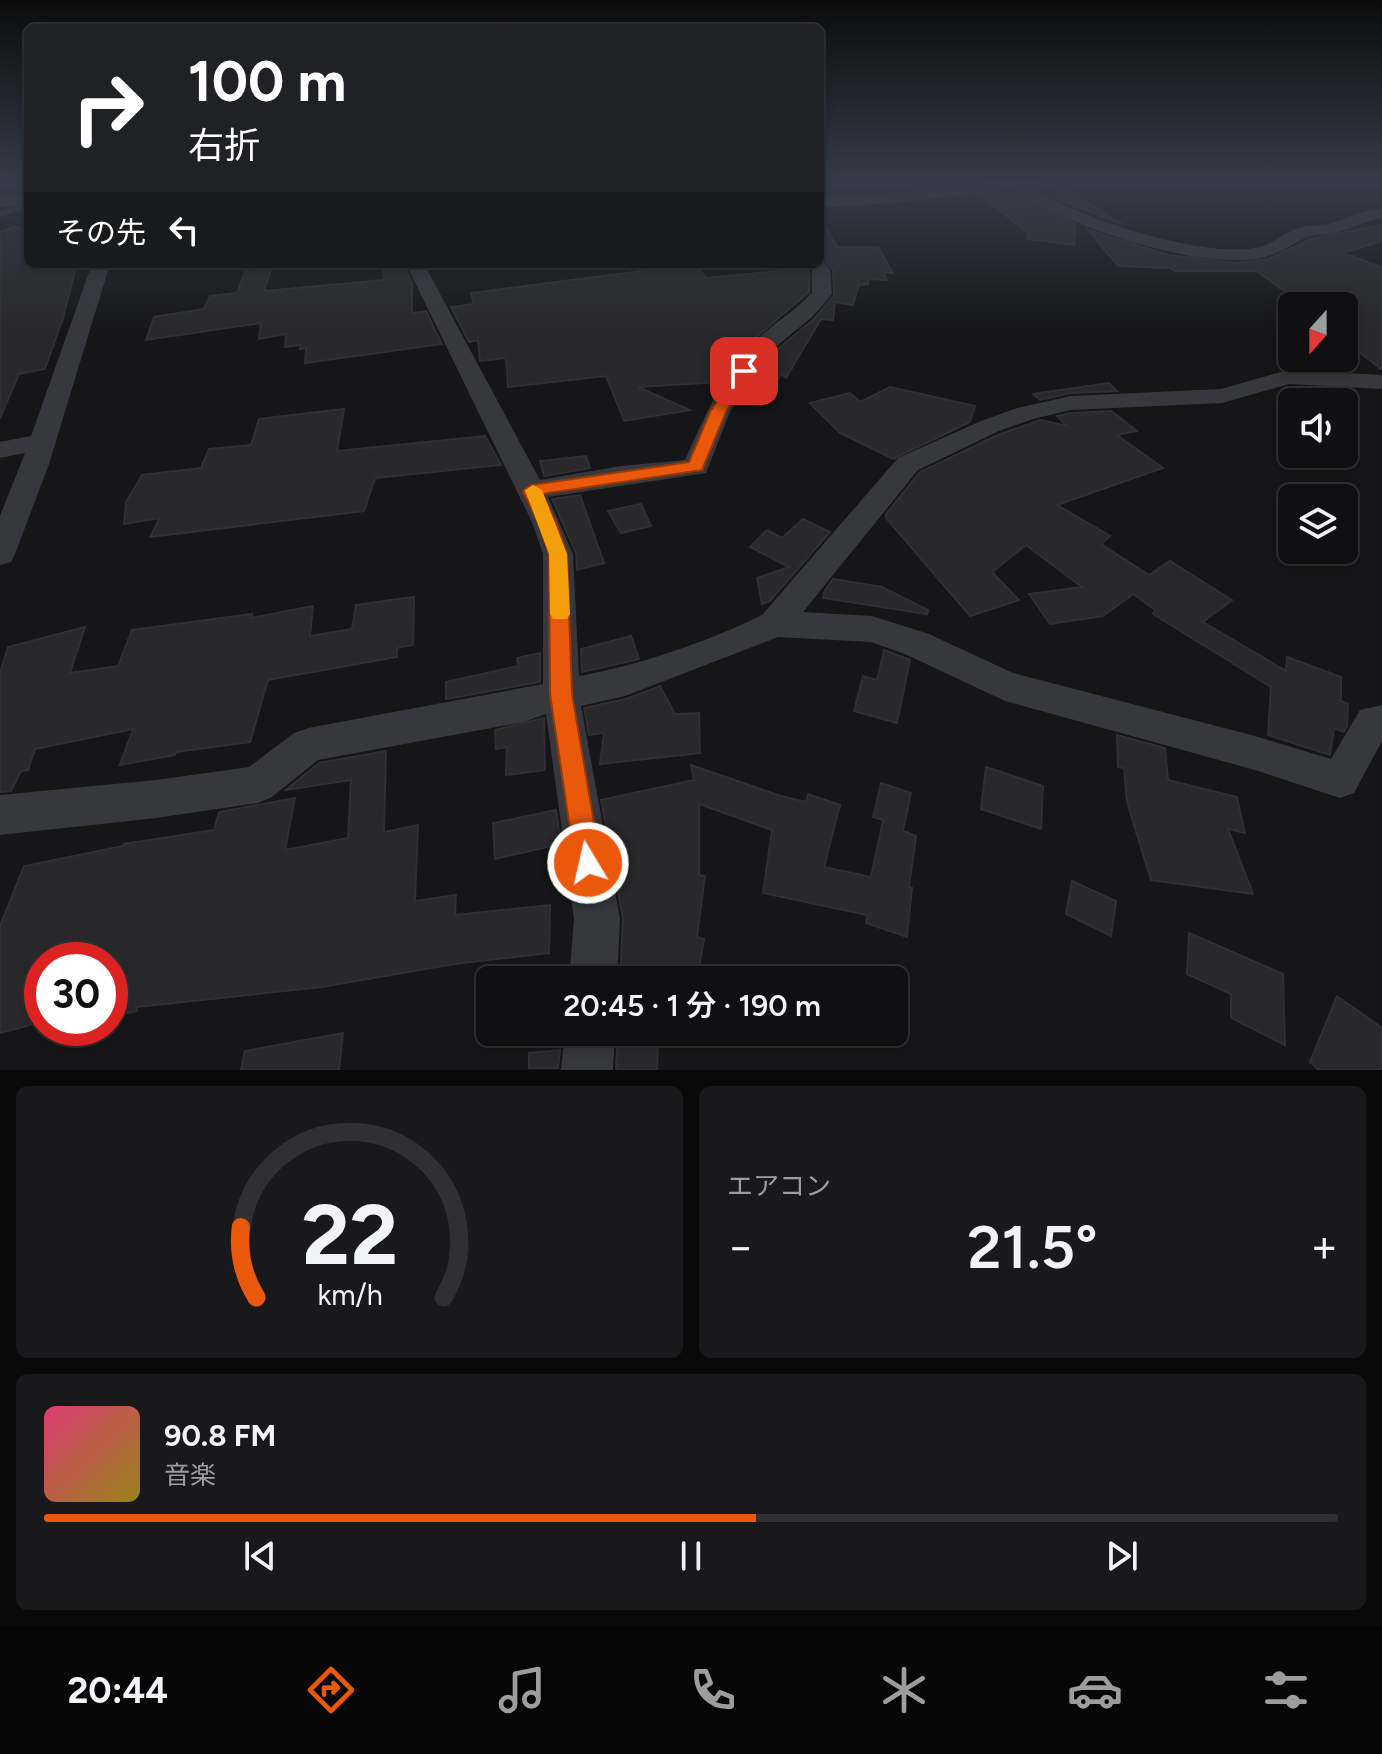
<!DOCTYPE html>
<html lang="ja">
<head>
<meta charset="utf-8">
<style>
  :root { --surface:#101012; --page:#19191b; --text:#f1f3f6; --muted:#9c9d9f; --line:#303032; --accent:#ea580c }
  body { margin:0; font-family:Figtree,"Noto Sans JP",sans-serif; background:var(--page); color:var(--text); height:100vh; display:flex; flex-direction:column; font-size:30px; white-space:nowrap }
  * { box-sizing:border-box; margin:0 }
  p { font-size:26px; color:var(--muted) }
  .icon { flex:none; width:44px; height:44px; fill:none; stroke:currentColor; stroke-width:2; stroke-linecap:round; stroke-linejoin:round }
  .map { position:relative; height:1070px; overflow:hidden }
  .panel { display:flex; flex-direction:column; gap:16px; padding:16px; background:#09090a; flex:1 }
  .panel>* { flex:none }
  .hud { position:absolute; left:24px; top:24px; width:800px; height:244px; border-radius:12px; box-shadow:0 4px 12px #0003,0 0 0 2px var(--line); background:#202124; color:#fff; overflow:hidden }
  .needle { width:52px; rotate:201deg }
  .buttons { position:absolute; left:1278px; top:292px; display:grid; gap:16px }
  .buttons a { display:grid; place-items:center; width:80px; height:80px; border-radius:12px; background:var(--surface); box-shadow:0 4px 12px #0003,0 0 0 2px var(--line); font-size:40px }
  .speed { position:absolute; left:24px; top:942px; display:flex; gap:16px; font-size:40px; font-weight:700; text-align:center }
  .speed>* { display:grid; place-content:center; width:104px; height:104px; border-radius:50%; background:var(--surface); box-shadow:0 4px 12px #0003,0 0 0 2px var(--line); line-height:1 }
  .speed .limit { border:12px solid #d22; background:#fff; color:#111 }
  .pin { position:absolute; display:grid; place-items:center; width:68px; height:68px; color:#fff; margin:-34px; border-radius:16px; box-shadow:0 4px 12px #0006 }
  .me { position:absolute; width:88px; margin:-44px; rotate:351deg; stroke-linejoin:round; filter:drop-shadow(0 0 6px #0008) }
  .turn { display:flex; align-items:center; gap:28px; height:168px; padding:0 32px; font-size:36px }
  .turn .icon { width:104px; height:104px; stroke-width:2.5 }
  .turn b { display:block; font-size:56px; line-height:68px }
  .then { display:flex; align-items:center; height:76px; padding:0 32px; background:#0003; gap:16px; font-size:30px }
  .big { font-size:60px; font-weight:600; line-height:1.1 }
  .panel .tile { flex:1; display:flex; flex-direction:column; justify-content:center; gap:12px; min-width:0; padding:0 28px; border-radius:12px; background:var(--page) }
  .panel .dial { align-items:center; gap:0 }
  .dial svg { height:208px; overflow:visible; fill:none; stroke:var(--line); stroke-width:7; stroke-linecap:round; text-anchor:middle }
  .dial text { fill:var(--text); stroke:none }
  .song { display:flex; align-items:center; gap:24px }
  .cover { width:96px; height:96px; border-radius:12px; background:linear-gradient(135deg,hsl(340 70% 55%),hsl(50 70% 35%)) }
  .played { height:8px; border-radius:4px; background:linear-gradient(90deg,var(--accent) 55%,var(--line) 55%) }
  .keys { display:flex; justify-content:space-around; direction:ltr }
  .heat { display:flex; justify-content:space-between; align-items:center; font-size:44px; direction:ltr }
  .panel .tiles { flex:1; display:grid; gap:16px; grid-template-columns:1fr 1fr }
  .tile:last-child { grid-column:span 2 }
  .trip { position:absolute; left:476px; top:966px; width:432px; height:80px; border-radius:12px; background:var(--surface); box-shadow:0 4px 12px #0003,0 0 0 2px var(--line); font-weight:600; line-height:80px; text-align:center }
  .tab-bar { display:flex; height:128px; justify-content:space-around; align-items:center; background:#060607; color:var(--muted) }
  .tab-bar .icon { width:56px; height:56px }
  .tab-bar .selected { color:var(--accent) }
  .tab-bar b { font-size:36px; color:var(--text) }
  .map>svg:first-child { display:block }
</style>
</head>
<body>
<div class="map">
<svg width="1382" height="1070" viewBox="0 0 1382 1070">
  <rect width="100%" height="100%" fill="#161618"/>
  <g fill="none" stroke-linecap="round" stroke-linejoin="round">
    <!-- stream -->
    <polyline stroke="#2c353c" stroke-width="5" points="0,214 28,205"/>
  </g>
  <!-- building -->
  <g fill="#29292c" stroke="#303034" stroke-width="2">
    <polygon points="1054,185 1076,196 1122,224 1056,198 1061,197"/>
    <polygon points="1015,192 1075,224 1074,245 1027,239 1028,233 981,196"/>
    <polygon points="820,216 837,247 878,247 893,273 884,272 887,280 868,279 868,284 859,285 853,305 835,302 833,320 821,319 786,378 781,374 773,389 751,384 768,357 814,319 834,296 833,270 820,256"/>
    <polygon points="1382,225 1382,241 1343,253 1382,267 1382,370 1344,340 1344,306 1338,306 1321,297 1293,297 1256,271 1174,271 1171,268 1118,266 1088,230 1169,255 1236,263 1268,259 1311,239"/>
    <polygon points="14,227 28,230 28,271 77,264 62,321 45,369 19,374 0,418 0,232"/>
    <polygon points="248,264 273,264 264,291 383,280 384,264 403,264 412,283 412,313 426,311 442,344 305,363 306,348 300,349 301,345 285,347 286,334 259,339 261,323 146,340 154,317 204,309 210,296 237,293"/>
    <polygon points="695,264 706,278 779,271 772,264 805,264 809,271 809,292 748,344 720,382 638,387 690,410 624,421 606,376 508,387 506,358 480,361 478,340 469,342 451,307 474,304 471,293"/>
    <polygon points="1109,383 1117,391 1071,393 1040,400 1033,394"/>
    <polygon points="890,387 975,406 970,422 893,459 840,433 810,403 850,393 860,402"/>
    <polygon points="344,409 337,451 485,436 501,465 375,478 364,511 150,537 160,518 124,524 126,502 142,475 201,468 209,449 251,445 259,419"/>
    <polygon points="1111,411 1137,431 1117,435 1163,468 1057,505 1110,536 1101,544 1149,575 1170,561 1232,600 1203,622 1286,671 1287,657 1341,677 1341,701 1348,704 1347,727 1344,732 1334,728 1330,755 1268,735 1271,687 1153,614 1155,610 1133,594 1103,616 1050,624 1029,594 1082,587 1026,545 992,572 1019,600 970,616 886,518 886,514 920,472 1000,434 1041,420 1067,426 1057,416 1071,413"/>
    <polygon points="586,456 590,468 544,476 540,461"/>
    <polygon points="580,495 604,563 577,570 576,553 552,499"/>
    <polygon points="641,504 651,526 621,533 608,511"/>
    <polygon points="803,519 830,532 770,601 762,604 757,578 789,567 750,547 767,530 782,538"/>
    <polygon points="833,579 882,587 928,610 927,614 823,598 825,590"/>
    <polygon points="414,597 413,645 397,648 397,657 268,680 250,742 176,752 175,755 120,765 133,729 35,749 28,770 21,771 11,791 0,792 0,673 8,647 85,627 70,673 118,666 132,630 252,614 251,618 313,606 310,636 352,629 356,605"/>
    <polygon points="631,636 639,659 582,672 581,649"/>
    <polygon points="884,650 910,660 897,723 854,711 863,676 877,680"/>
    <polygon points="540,653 540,682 446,699 446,682 518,666 517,658"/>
    <polygon points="660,686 675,714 699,713 700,753 600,764 604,733 589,735 584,708 626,699"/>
    <polygon points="544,718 545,770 506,775 507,747 496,749 495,730"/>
    <polygon points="1117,735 1165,748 1168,780 1237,797 1245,833 1228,829 1253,894 1151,880 1127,802 1124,768 1118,767"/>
    <polygon points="386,751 384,832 418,825 415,901 456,895 455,915 550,905 549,953 454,964 322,987 137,1007 137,1011 110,1017 110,960 42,960 42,1022 0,1033 0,926 24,866 123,846 124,844 214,830 219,812 295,798 285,850 348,838 351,780 286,790 319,763"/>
    <polygon points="691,765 781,796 806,802 808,794 840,805 824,867 871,877 883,820 873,817 881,783 911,793 903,831 916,836 909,887 912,888 907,937 866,923 867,915 763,893 772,830 699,804 699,875 705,876 697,937 704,939 697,979 656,971 654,980 620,980 623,919 612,861 617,847 610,847 601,800 694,780"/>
    <polygon points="986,767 1043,786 1041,829 981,809"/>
    <polygon points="556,810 561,844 495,859 493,823"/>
    <polygon points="1072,881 1116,901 1111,936 1066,914"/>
    <polygon points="1189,933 1283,974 1285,1045 1231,1018 1231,994 1187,974"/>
    <polygon points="1337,996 1382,1028 1382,1070 1319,1070 1310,1062"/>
    <polygon points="618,1032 658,1032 657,1070 616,1070"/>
    <polygon points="343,1033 339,1070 241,1070 245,1051"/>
    <polygon points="560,1050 558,1068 529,1068 529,1053"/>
  </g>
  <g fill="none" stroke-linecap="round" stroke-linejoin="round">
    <!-- minor -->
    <g fill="#37383d" fill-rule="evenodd">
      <path d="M1007,181H1044L1042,185L1033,187C1072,218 1205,258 1254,248C1270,245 1279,237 1293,230C1304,224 1317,227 1329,224C1348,219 1362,210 1382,209V219C1363,220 1348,231 1329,234C1321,236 1312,234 1305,238C1289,246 1279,254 1261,258C1203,271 1061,226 1016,189L897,203L820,207V197L897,193Z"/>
      <polygon points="0,196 28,197 28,207 0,206"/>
      <path d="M820,259L830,270L832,294L812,317L766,355L730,412L706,473L548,497L573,554L579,676C636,666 710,641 762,615L898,458L981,421L1017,408L1071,396L1221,389L1288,370L1382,375V389L1289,384L1222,403L1071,410L1033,419L999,431L918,470L803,612L872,616L929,634L1013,673L1255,736L1331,759L1360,710L1382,705V741L1354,793L1340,798L1255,770L1005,701L905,654L871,642L778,637L625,696L581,706L620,919L617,980H569L574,919L546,714L524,722L318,760L272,797L258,803L156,818L0,835V795L156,780L249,767L294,733L308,728L543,684V554L532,522L406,264H424L540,480L621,466L685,460C700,426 724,372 750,346C769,326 793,313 812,293V270L808,264H820Z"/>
      <polygon points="92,264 110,264 49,464 15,554 11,562 0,565 0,516 25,453 0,458 0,442 31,436"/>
      <polygon points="565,1032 615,1032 613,1070 561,1070"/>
    </g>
  </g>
  <!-- sky -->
  <linearGradient id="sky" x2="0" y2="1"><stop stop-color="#0c0c0d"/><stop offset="0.55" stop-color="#363c48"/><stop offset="1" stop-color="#363c48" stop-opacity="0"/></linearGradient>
  <rect width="1382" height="331" fill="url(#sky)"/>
  <!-- route -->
  <polygon fill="#ea580c" stroke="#983908" stroke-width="2" points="744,367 751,371 726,412 702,470 542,494 556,522 567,554 572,694 601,863 598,872 588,876 579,872 575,863 550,694 549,554 538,522 523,491 531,485 689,462 710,412 739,368"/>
  <!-- slow -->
  <polygon fill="#f59e0b" points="533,485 542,490 567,554 570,614 567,619 553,619 550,614 549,554 525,490"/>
</svg>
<div class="buttons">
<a><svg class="needle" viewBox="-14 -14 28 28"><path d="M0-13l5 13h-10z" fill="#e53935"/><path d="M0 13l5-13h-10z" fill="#9c9d9f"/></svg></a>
<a><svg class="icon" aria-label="sound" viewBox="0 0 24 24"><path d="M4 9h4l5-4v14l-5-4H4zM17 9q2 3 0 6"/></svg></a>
<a><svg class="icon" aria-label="layers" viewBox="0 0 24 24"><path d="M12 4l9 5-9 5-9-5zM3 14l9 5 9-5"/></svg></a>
</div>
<div class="speed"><div class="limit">30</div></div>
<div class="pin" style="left:744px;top:371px;background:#d93025"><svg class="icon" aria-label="arrive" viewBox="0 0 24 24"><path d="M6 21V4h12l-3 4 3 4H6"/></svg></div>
<svg class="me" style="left:588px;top:863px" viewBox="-20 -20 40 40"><circle r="17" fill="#ea580c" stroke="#fff" stroke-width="3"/><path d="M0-11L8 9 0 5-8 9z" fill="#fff"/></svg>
<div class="trip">20:45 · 1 分 · 190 m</div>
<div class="hud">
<div class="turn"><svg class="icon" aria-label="right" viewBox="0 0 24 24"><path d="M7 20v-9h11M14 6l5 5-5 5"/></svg><div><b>100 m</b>右折</div></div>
<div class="then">その先<svg class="icon" aria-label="left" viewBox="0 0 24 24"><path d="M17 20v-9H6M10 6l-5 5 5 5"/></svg></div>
</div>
</div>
<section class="panel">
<div class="tiles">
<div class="tile dial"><svg viewBox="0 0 100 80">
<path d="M14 69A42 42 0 1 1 86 69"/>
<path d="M14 69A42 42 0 0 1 8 42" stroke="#ea580c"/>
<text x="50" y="56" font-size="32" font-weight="700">22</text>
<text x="50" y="72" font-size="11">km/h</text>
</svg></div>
<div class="tile"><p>エアコン</p>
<div class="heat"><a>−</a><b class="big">21.5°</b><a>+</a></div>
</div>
<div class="tile">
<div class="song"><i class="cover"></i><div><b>90.8 FM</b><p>音楽</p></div></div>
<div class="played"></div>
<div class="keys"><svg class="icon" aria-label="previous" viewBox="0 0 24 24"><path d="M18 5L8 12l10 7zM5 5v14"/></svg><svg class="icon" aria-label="pause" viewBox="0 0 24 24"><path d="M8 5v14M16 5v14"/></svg><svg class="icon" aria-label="next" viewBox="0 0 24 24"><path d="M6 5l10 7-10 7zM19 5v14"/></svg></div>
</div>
</div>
</section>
<nav class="tab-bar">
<b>20:44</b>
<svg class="icon selected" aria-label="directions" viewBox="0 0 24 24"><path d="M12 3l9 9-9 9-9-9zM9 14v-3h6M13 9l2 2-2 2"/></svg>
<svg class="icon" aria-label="music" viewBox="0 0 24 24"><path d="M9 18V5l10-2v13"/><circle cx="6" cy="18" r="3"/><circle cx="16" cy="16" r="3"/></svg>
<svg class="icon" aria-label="phone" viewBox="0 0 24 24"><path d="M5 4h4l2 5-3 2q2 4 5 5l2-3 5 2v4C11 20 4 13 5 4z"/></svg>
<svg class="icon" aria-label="climate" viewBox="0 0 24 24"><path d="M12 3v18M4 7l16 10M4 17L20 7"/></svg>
<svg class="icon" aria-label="car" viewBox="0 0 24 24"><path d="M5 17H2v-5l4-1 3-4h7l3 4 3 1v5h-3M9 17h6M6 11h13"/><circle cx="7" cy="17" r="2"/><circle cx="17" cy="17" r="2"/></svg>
<svg class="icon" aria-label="filters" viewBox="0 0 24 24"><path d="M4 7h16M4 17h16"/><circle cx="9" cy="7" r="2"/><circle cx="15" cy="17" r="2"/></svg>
</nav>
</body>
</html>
